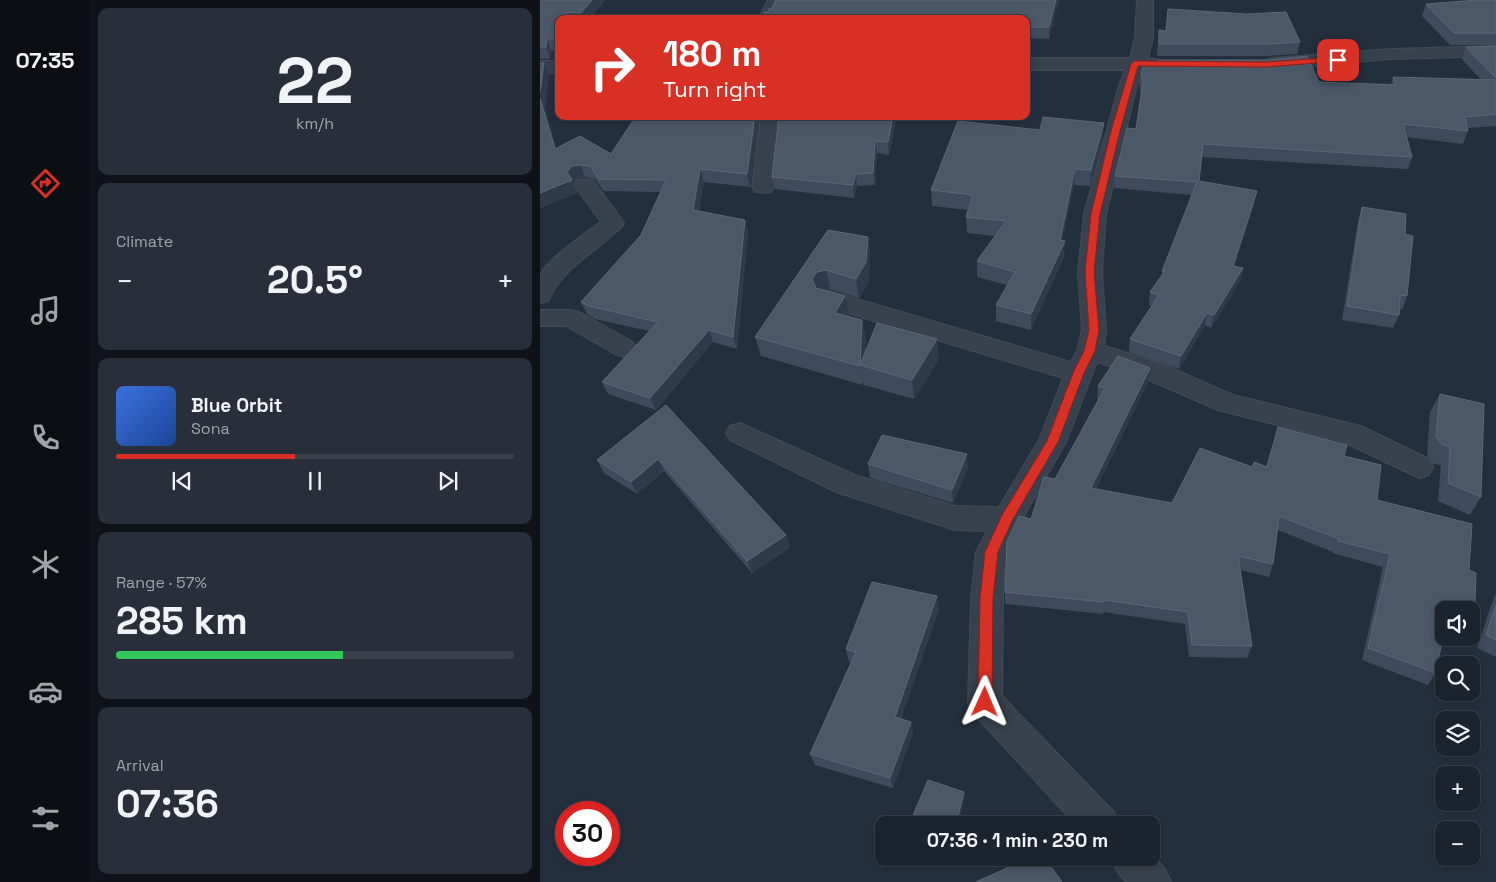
<!DOCTYPE html>
<html lang="en">
<head>
<meta charset="utf-8">
<style>
  :root { --surface:#1b232e; --page:#282f3a; --text:#f1f3f6; --muted:#a0a4aa; --line:#39404a; --accent:#d93025 }
  body { margin:0; font-family:"Space Grotesk",sans-serif; background:var(--page); color:var(--text); height:100vh; display:flex; flex-direction:column; font-size:19px; white-space:nowrap }
  * { box-sizing:border-box; margin:0 }
  p { font-size:16px; color:var(--muted) }
  .icon { flex:none; width:28px; height:28px; fill:none; stroke:currentColor; stroke-width:2; stroke-linecap:round; stroke-linejoin:round }
  .map { position:relative; flex:1; overflow:hidden }
  .panel { display:flex; flex-direction:column; gap:8px; padding:8px; background:#0f1319; width:450px }
  .panel>* { flex:none }
  .hud { position:absolute; left:15px; top:15px; width:475px; height:105px; border-radius:10px; box-shadow:0 2px 8px #0003,0 0 0 1px var(--line); background:#d93025; color:#fff; overflow:hidden }
  .buttons { position:absolute; left:895px; top:601px; display:grid; gap:10px }
  .buttons a { display:grid; place-items:center; width:45px; height:45px; border-radius:10px; background:var(--surface); box-shadow:0 2px 8px #0003,0 0 0 1px var(--line); font-size:25px }
  .speed { position:absolute; left:15px; top:801px; display:flex; gap:10px; font-size:25px; font-weight:700; text-align:center }
  .speed>* { display:grid; place-content:center; width:65px; height:65px; border-radius:50%; background:var(--surface); box-shadow:0 2px 8px #0003,0 0 0 1px var(--line); line-height:1 }
  .speed .limit { border:8px solid #d22; background:#fff; color:#111 }
  .pin { position:absolute; display:grid; place-items:center; width:42px; height:42px; color:#fff; margin:-21px; border-radius:10px; box-shadow:0 2px 8px #0006 }
  .me { position:absolute; width:55px; margin:-28px; rotate:1deg; stroke-linejoin:round; filter:drop-shadow(0 0 4px #0008) }
  .turn { display:flex; align-items:center; gap:18px; height:105px; padding:0 25px; font-size:22px }
  .turn .icon { width:65px; height:65px; stroke-width:2.5 }
  .turn b { display:block; font-size:35px; line-height:42px }
  .big { font-size:38px; font-weight:700; line-height:1.1 }
  .panel .widget { flex:1; display:flex; flex-direction:column; justify-content:center; gap:8px; min-width:0; padding:0 18px; border-radius:10px; background:var(--page) }
  .panel .dial { align-items:center; gap:0 }
  .dial b { font-size:65px; line-height:1 }
  .song { display:flex; align-items:center; gap:15px }
  .cover { width:60px; height:60px; border-radius:8px; background:linear-gradient(135deg,hsl(220 70% 55%),hsl(220 70% 35%)) }
  .played { height:5px; border-radius:2px; background:linear-gradient(90deg,var(--accent) 45%,var(--line) 45%) }
  .keys { display:flex; justify-content:space-around; direction:ltr }
  .heat { display:flex; justify-content:space-between; align-items:center; font-size:28px; direction:ltr }
  .charge { height:8px; border-radius:4px; background:linear-gradient(90deg,#34c759 57%,var(--line) 0) }
  .trip { position:absolute; left:335px; top:816px; width:285px; height:50px; border-radius:10px; background:var(--surface); box-shadow:0 2px 8px #0003,0 0 0 1px var(--line); font-weight:700; line-height:50px; text-align:center }
  main { display:flex; flex:1; min-height:0 }
  .tab-bar { display:flex; flex-direction:column; width:90px; justify-content:space-around; align-items:center; background:#0b0e12; color:var(--muted) }
  .tab-bar .icon { width:35px; height:35px }
  .tab-bar .current { color:var(--accent) }
  .tab-bar b { font-size:22px; color:var(--text) }
  .map>svg:first-child { display:block }
</style>
</head>
<body>
<main>
<nav class="tab-bar">
<b>07:35</b>
<svg class="icon current" aria-label="directions" viewBox="0 0 24 24"><path d="M12 3l9 9-9 9-9-9zM9 14v-3h6M13 9l2 2-2 2"/></svg>
<svg class="icon" aria-label="music" viewBox="0 0 24 24"><path d="M9 18V5l10-2v13"/><circle cx="6" cy="18" r="3"/><circle cx="16" cy="16" r="3"/></svg>
<svg class="icon" aria-label="phone" viewBox="0 0 24 24"><path d="M5 4h4l2 5-3 2q2 4 5 5l2-3 5 2v4C11 20 4 13 5 4z"/></svg>
<svg class="icon" aria-label="climate" viewBox="0 0 24 24"><path d="M12 3v18M4 7l16 10M4 17L20 7"/></svg>
<svg class="icon" aria-label="car" viewBox="0 0 24 24"><path d="M5 17H2v-5l4-1 3-4h7l3 4 3 1v5h-3M9 17h6M6 11h13"/><circle cx="7" cy="17" r="2"/><circle cx="17" cy="17" r="2"/></svg>
<svg class="icon" aria-label="filters" viewBox="0 0 24 24"><path d="M4 7h16M4 17h16"/><circle cx="9" cy="7" r="2"/><circle cx="15" cy="17" r="2"/></svg>
</nav>
<section class="panel">
<div class="widget dial"><b>22</b><p>km/h</p></div>
<div class="widget"><p>Climate</p>
<div class="heat"><a>−</a><b class="big">20.5°</b><a>+</a></div>
</div>
<div class="widget">
<div class="song"><i class="cover"></i><div><b>Blue Orbit</b><p>Sona</p></div></div>
<div class="played"></div>
<div class="keys"><svg class="icon" aria-label="previous" viewBox="0 0 24 24"><path d="M18 5L8 12l10 7zM5 5v14"/></svg><svg class="icon" aria-label="pause" viewBox="0 0 24 24"><path d="M8 5v14M16 5v14"/></svg><svg class="icon" aria-label="next" viewBox="0 0 24 24"><path d="M6 5l10 7-10 7zM19 5v14"/></svg></div>
</div>
<div class="widget"><p>Range · 57%</p><b class="big">285 km</b><div class="charge"></div></div>
<div class="widget"><p>Arrival</p><b class="big">07:36</b></div>
</section>
<div class="map">
<svg width="956" height="882" viewBox="0 0 956 882">
  <rect width="100%" height="100%" fill="#242f3e"/>
  <g fill="none" stroke-linecap="round" stroke-linejoin="round">
    <defs>
      <polygon id="service" points="228,0 242,0 233,19 218,19"/>
      <g id="minor">
        <polygon points="597,0 613,0 613,38 608,58 620,60 622,64 620,68 604,70 597,85 566,214 562,272 566,330 564,346 620,363 693,395 821,426 889,459 893,467 889,475 879,478 804,442 678,410 602,377 557,362 526,442 479,525 466,552 463,598 462,696 574,812 579,825 536,825 433,713 428,702 431,598 436,552 447,531 415,530 296,492 190,440 186,433 190,426 200,423 315,475 415,506 459,507 499,440 523,378 281,305 278,299 281,293 290,291 531,362 537,351 542,330 538,272 544,214 579,85 585,70 486,70 486,58 590,58 595,38"/>
        <polygon points="956,46 956,56 850,59 733,70 726,68 724,64 726,60 733,58 850,49"/>
        <rect x="0" y="61" width="19" height="12"/>
        <polygon points="221,116 241,116 234,187 231,192 223,193 215,192 212,187"/>
        <path d="M45,179L53,180L84,223L81,228L30,270L16,286L8,301L0,303C0,295 0,284 0,276C3,262 48,231 61,222L34,185L37,180Z"/>
        <polygon points="0,310 30,310 39,312 93,342 97,348 93,354 84,357 75,354 26,326 0,326"/>
        <polygon points="611,853 625,869 631,882 586,882 577,871 571,858 611,858"/>
      </g>
    </defs>
    <!-- service casing -->
    <use href="#service" stroke="#414a57" stroke-width="2"/>
    <!-- minor casing -->
    <use href="#minor" stroke="#414a57" stroke-width="2"/>
    <!-- service -->
    <use href="#service" fill="#38414e" fill-rule="evenodd"/>
    <!-- minor -->
    <use href="#minor" fill="#38414e" fill-rule="evenodd"/>
  </g>
  <!-- wall -->
  <g fill="#3f4b5c">
    <polygon points="0,0 65,0 50,19 19,19 19,50 11,51 10,59 0,59"/>
    <polygon points="236,0 519,0 509,39 486,38 486,19 228,12 232,8"/>
    <polygon points="956,0 956,45 910,45 882,16 886,4"/>
    <polygon points="628,9 760,42 757,54 726,56 617,56 619,30 626,31"/>
    <polygon points="956,46 956,126 928,128 928,131 923,144 866,137 872,157 868,169 662,157 659,181 714,204 694,266 703,268 700,281 671,328 665,325 639,369 589,352 590,339 612,306 609,305 610,292 621,277 622,271 652,195 574,188 575,176 596,129 601,94 599,84 601,72 779,82 851,84 853,77 941,80 922,59 926,47"/>
    <polygon points="0,63 9,75 5,108 16,148 71,154 220,116 210,187 164,182 159,211 205,220 208,233 197,349 173,342 116,410 68,394 62,382 109,331 55,319 47,314 41,302 101,235 121,192 64,191 55,179 45,177 37,178 33,183 37,193 0,208"/>
    <polygon points="356,121 349,155 337,153 335,185 317,186 314,198 235,189 232,177"/>
    <polygon points="563,138 550,186 534,185 522,241 524,257 491,330 456,321 456,305 467,285 437,277 437,261 455,236 427,233 426,217 428,210 392,206 391,190"/>
    <polygon points="822,207 867,296 862,310 859,309 859,315 853,328 802,320 818,221"/>
    <polygon points="288,230 328,237 330,256 329,281 319,298 290,289 285,290 309,315 308,316 322,320 326,339 325,353 399,359 374,399 324,385 323,381 323,385 221,356 215,337"/>
    <polygon points="610,368 608,382 556,489 632,503 712,467 726,467 738,427 804,456 837,500 929,570 934,630 931,633 931,610 904,610 896,673 888,685 822,660 843,567 792,553 793,552 738,530 733,564 729,577 700,570 712,646 707,658 649,657 645,624 563,612 563,614 465,604 465,592 491,519 515,479 558,400 557,400 558,386"/>
    <polygon points="900,394 941,497 930,515 898,501 901,465 893,464 887,456 890,412"/>
    <polygon points="126,405 246,535 250,547 212,573 124,471 97,494 64,473 57,460"/>
    <polygon points="328,464 428,468 413,503 330,478"/>
    <polygon points="956,594 956,657 937,648 954,597"/>
    <polygon points="399,609 361,719 371,722 373,733 353,788 275,765 270,754 311,662 309,662 306,649"/>
    <polygon points="915,638 928,638 925,642"/>
  </g>
  <!-- shaded-wall -->
  <g fill="#2f3b4b">
    <polygon points="52,0 65,0 50,19 43,19 41,13"/>
    <polygon points="516,0 519,0 509,39 509,27"/>
    <polygon points="28,12 30,19 26,19"/>
    <polygon points="7,39 11,51 10,59 6,47"/>
    <polygon points="4,63 9,75 5,108 20,162 15,149 0,98"/>
    <polygon points="215,116 220,116 210,187 207,174"/>
    <polygon points="353,116 355,116 356,121 349,155 348,142"/>
    <polygon points="564,123 563,138 550,186 551,170"/>
    <polygon points="335,141 337,153 335,185 333,173"/>
    <polygon points="40,165 45,177 37,178 33,183 37,193 0,208 0,193 27,172 32,166"/>
    <polygon points="160,169 164,182 157,223 153,210"/>
    <polygon points="535,169 534,185 520,251 525,241 524,257 491,330 491,314 520,240"/>
    <polygon points="316,174 317,186 314,198 313,185"/>
    <polygon points="717,191 714,204 690,279 693,266"/>
    <polygon points="205,220 208,233 197,349 193,337"/>
    <polygon points="328,237 330,256 329,281 319,298 316,279"/>
    <polygon points="703,268 700,281 671,328 674,315"/>
    <polygon points="286,270 290,289 281,291 276,298 272,279 277,272"/>
    <polygon points="305,296 309,315 299,332 295,313"/>
    <polygon points="667,313 665,325 639,369 641,356"/>
    <polygon points="322,320 326,339 324,366 320,365 323,381 323,385 320,366"/>
    <polygon points="169,330 173,342 116,410 110,398"/>
    <polygon points="397,339 399,359 374,399 372,380"/>
    <polygon points="610,368 608,382 550,502 551,488"/>
    <polygon points="427,454 428,468 413,503 412,490"/>
    <polygon points="118,459 124,471 97,494 91,482"/>
    <polygon points="246,535 250,547 212,573 207,561"/>
    <polygon points="397,596 399,609 358,728 355,717"/>
    <polygon points="371,722 373,733 353,788 350,778"/>
    <polygon points="424,792 425,797 418,825 416,825"/>
  </g>
  <!-- building -->
  <g fill="#4b5868" stroke="#5c6777">
    <polygon points="0,0 52,0 41,13 28,12 26,19 19,19 19,38 7,39 6,47 0,47"/>
    <polygon points="236,0 516,0 509,27 486,27 486,19 222,19 224,12 228,12 229,9 232,8"/>
    <polygon points="937,0 956,0 956,33 914,33 886,4"/>
    <polygon points="628,9 707,14 746,12 760,42 728,44 619,44 619,30 626,31"/>
    <polygon points="956,46 956,78 926,47"/>
    <polygon points="767,56 779,82 856,85 853,77 956,80 956,114 925,117 928,131 863,124 872,157 663,144 659,181 717,191 693,266 703,268 674,315 667,313 641,356 590,339 619,295 610,292 625,271 622,271 657,182 575,176 587,128 596,129 603,82 601,72 604,65 618,65 618,60 729,60"/>
    <polygon points="0,63 4,63 0,92"/>
    <polygon points="0,98 15,149 40,136 71,154 96,116 215,116 207,174 160,169 153,210 205,220 193,337 169,330 110,398 62,382 118,322 49,306 41,302 101,235 126,180 59,179 50,166 40,165 32,166 27,172 32,180 0,193"/>
    <polygon points="239,116 353,116 348,142 335,141 333,173 316,174 313,185 232,177"/>
    <polygon points="503,117 564,123 551,170 535,169 520,240 525,241 491,314 456,305 475,272 437,261 466,221 426,217 433,195 391,190 418,121 500,130"/>
    <polygon points="822,207 866,214 865,234 873,236 867,296 860,295 859,315 807,306"/>
    <polygon points="288,230 328,237 326,262 316,279 286,270 277,272 272,279 276,288 305,296 295,313 322,320 320,366 215,337"/>
    <polygon points="337,323 397,339 372,380 320,365"/>
    <polygon points="578,356 610,368 551,488 632,503 660,448 712,467 714,462 727,467 738,427 807,445 804,456 841,465 837,500 932,524 929,570 936,573 934,630 931,629 931,610 904,610 904,630 896,673 828,648 850,554 798,541 799,539 739,516 733,564 698,556 712,646 652,645 648,612 565,600 564,602 465,592 467,542 472,531 479,516 491,519 504,477 515,479 565,388 558,386"/>
    <polygon points="900,394 944,404 941,497 908,483 910,447 903,445 896,437"/>
    <polygon points="126,405 246,535 207,561 118,459 91,482 57,460"/>
    <polygon points="342,435 427,454 412,490 328,464"/>
    <polygon points="332,582 397,596 355,717 371,722 350,778 270,754 316,652 306,649"/>
    <polygon points="956,605 956,640 946,635"/>
    <polygon points="388,780 424,792 416,825 369,825"/>
    <polygon points="489,858 505,858 522,882 436,882"/>
  </g>
  <!-- route -->
  <polygon fill="#d93025" stroke="#8d1f18" points="798,57 802,60 801,61 726,67 598,66 580,131 560,214 554,272 559,330 555,351 544,373 518,442 472,521 458,552 453,598 452,702 450,706 445,708 440,706 438,702 440,598 445,552 462,515 507,441 533,373 544,351 549,330 545,272 551,214 571,131 591,64 595,61 726,62"/>
</svg>
<div class="buttons">
<a><svg class="icon" aria-label="sound" viewBox="0 0 24 24"><path d="M4 9h4l5-4v14l-5-4H4zM17 9q2 3 0 6"/></svg></a>
<a><svg class="icon" aria-label="search" viewBox="0 0 24 24"><circle cx="10" cy="10" r="6"/><path d="M15 15l6 6"/></svg></a>
<a><svg class="icon" aria-label="layers" viewBox="0 0 24 24"><path d="M12 4l9 5-9 5-9-5zM3 14l9 5 9-5"/></svg></a>
<a>+</a>
<a>−</a>
</div>
<div class="speed"><div class="limit">30</div></div>
<div class="pin" style="left:798px;top:60px;background:#d93025"><svg class="icon" aria-label="arrive" viewBox="0 0 24 24"><path d="M6 21V4h12l-3 4 3 4H6"/></svg></div>
<svg class="me" style="left:445px;top:702px" viewBox="-20 -20 40 40"><path d="M0-17L14 15 0 8-14 15z" fill="#d93025" stroke="#fff" stroke-width="4"/></svg>
<div class="trip">07:36 · 1 min · 230 m</div>
<div class="hud">
<div class="turn"><svg class="icon" aria-label="right" viewBox="0 0 24 24"><path d="M7 20v-9h11M14 6l5 5-5 5"/></svg><div><b>180 m</b>Turn right</div></div>
</div>
</div>
</main>
</body>
</html>
